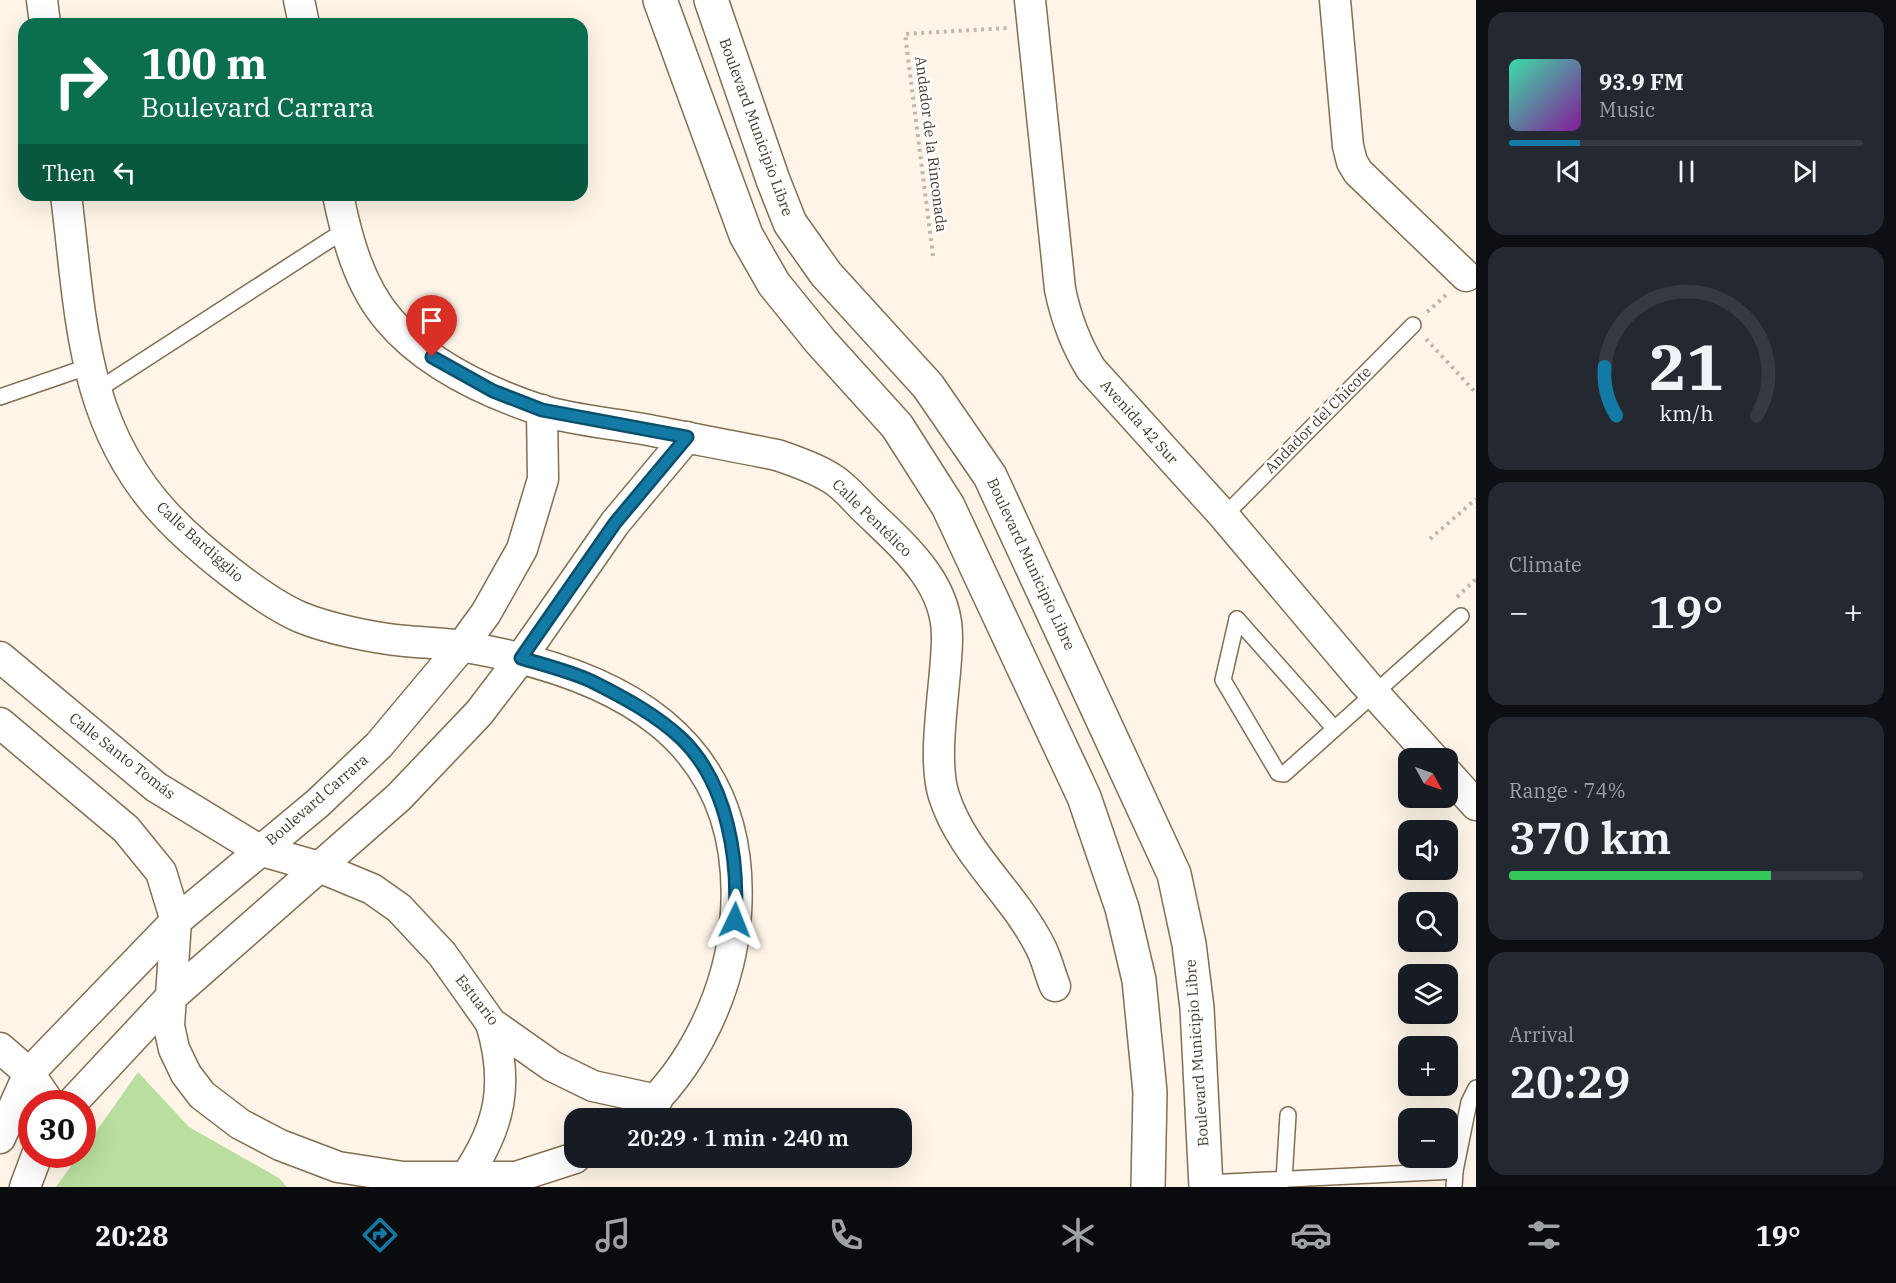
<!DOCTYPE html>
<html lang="en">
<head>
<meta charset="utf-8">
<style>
  :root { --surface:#171b24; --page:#242831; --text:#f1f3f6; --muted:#9ea1a6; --line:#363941; --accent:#127aa5 }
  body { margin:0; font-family:"IBM Plex Serif",serif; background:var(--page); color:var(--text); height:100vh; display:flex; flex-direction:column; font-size:22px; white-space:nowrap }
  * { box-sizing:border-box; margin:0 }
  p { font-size:20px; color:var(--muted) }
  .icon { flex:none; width:33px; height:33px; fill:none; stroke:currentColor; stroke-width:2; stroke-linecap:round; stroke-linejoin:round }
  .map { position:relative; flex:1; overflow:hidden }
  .drawer { display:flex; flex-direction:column; gap:12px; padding:12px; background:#0d0f14; width:420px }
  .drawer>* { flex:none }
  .top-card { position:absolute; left:18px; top:18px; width:570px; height:183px; border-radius:18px; box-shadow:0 6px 24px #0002; background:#0b6e4f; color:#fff; overflow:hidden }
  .needle { width:39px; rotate:130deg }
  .tools { position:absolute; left:1398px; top:748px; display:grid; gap:12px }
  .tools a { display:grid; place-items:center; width:60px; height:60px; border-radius:12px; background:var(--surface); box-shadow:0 6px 24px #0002; font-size:30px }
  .speed { position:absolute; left:18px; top:1090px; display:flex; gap:12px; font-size:30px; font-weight:700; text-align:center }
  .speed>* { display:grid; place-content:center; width:78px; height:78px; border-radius:50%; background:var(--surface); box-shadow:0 6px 24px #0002; line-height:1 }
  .speed .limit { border:9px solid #d22; background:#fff; color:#111 }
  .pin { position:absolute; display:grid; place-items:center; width:51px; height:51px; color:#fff; margin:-62px -26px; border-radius:50% 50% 50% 0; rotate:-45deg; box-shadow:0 0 6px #0007 }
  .pin .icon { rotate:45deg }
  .me { position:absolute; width:66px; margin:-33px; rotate:2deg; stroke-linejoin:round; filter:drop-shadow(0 0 4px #0008) }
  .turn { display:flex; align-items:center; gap:21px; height:126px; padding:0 24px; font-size:27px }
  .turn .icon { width:78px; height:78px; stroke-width:2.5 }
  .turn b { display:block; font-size:42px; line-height:51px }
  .then { display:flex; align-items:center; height:57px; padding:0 24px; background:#0003; gap:12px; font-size:22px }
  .big { font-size:45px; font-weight:600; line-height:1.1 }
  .drawer .card { flex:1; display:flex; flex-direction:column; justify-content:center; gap:9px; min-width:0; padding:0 21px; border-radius:18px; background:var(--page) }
  .drawer .dial { align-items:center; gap:0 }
  .dial svg { height:156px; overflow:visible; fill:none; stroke:var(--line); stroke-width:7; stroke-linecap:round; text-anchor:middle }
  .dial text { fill:var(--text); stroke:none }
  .song { display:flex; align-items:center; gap:18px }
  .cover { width:72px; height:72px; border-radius:9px; background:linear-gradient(135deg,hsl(160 70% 55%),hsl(290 70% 35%)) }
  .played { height:6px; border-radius:3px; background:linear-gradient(90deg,var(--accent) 20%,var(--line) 20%) }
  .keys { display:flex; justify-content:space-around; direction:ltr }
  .heat { display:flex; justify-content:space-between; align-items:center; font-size:33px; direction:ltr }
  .charge { height:9px; border-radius:4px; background:linear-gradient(90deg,#34c759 74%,var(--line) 0) }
  .trip { position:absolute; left:564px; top:1108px; width:348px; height:60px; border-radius:18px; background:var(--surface); box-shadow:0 6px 24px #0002; font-weight:600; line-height:60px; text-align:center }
  .tabs { display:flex; height:96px; justify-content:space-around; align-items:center; background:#090b0e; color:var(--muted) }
  .tabs .icon { width:42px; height:42px }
  .tabs .selected { color:var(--accent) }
  .tabs b { font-size:27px; color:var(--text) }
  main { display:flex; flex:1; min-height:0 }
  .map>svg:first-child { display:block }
</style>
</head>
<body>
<main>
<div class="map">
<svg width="1476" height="1187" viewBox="0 0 1476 1187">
  <rect width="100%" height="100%" fill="#fef5e8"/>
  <!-- green -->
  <polygon fill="#b8df9f" points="138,1072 189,1127 279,1178 287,1187 56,1187 79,1155 82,1155 83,1150"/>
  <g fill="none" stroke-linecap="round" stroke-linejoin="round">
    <defs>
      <g id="service">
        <polyline points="96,391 345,230"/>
        <polyline points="0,397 87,367"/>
        <polyline points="1224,516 1413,325"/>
        <polyline points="1237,619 1223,680 1278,773 1284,774 1461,616"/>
        <polyline points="1237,619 1334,728"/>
        <polyline points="1284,1180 1288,1115"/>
        <polyline points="1206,1183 1455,1171 1469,1102 1476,1088"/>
        <polyline points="1454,1187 1455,1171"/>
      </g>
      <g id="minor">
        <polyline points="42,0 45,24"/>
        <polyline points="299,0 304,24"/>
        <path d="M1030,0L1060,289C1066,319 1075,343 1091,369L1224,516L1365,683L1434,759"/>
        <polyline points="1335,0 1348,146 1352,162 1358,172 1466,276"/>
        <path d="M66,195C81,313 80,424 167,516C196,547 261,600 300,617C329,629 374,638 405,641C425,643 446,643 466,647C617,673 747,737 736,913C731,989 694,1069 635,1119"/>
        <path d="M338,195C347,239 359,285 389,320C426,364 486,392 540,410C572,420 610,423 643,429C688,438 733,446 777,455C795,461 815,468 831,478C845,486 856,501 868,512C904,547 948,583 947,638C947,681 931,757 944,796C963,855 1014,893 1041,948C1047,960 1050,974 1055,986"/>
        <polyline points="0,657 156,787 259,850 319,867 372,889 399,908 442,954 491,1023 552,1066 593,1086 657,1100"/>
        <polyline points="0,723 126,829 161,872 176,921 169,1026 174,1049 186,1074 202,1095 240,1124 280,1145 338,1167 403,1177 516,1177 575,1158"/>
        <polyline points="1448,774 1476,805"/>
        <polyline points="0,1048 29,1073 50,1104"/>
        <polyline points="71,1104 169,999 399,797 479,713 521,658 615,523 687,437"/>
        <polyline points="0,1138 29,1073 176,921 318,803 379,745 462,646 486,613 522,549 543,479 542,410"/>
        <path d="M465,1178C501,1126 509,1083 491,1023"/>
        <polyline points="25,1187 37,1155"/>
      </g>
      <g id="secondary">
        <polyline points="660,0 746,235 774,284 821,342 897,426 948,506 1084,797 1122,908 1139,980 1150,1092 1148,1187"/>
        <polyline points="711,0 773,180 790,223 826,274 928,386 990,476 1174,874 1189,944 1197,1008 1206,1187"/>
      </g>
    </defs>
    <!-- service casing -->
    <use href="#service" stroke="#826e51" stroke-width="18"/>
    <!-- minor casing -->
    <use href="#minor" stroke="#826e51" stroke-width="33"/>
    <!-- secondary casing -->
    <use href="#secondary" stroke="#826e51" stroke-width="36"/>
    <!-- path -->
    <g stroke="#c1b8ab" stroke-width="4" stroke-dasharray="3 4.5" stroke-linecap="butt">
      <polyline points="933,256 905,34 1007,28"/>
      <polyline points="1427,312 1446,295"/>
      <polyline points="1426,339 1476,393"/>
      <polyline points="1430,539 1476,499"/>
      <polyline points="1457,597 1476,579"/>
    </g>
    <!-- service -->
    <use href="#service" stroke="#fff" stroke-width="15"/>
    <!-- minor -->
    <use href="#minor" stroke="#fff" stroke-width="30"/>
    <!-- secondary -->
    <use href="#secondary" stroke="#fff" stroke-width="33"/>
  </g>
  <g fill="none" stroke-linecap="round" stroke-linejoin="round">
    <defs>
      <path id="route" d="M432,357L493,391L542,410L687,437L615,523L521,658C544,665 569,671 591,681C623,697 657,715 683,740C728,785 739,860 735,920"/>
    </defs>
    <!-- route casing -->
    <use href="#route" stroke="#0c4f6b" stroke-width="15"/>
    <!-- route -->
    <use href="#route" stroke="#127aa5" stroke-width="10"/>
  </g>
  <g text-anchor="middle" stroke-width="5" stroke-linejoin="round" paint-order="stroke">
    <!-- street labels -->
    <g font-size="15" fill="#443b2e" stroke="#fff">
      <text transform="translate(756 127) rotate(70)" y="5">Boulevard Municipio Libre</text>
      <text transform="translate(931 144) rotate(83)" y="5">Andador de la Rinconada</text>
      <text transform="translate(1318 420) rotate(-45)" y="5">Andador del Chicote</text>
      <text transform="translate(1139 422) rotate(48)" y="5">Avenida 42 Sur</text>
      <text transform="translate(872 518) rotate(44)" y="5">Calle Pentélico</text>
      <text transform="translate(200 542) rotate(42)" y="5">Calle Bardigglio</text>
      <text transform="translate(1031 564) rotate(65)" y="5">Boulevard Municipio Libre</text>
      <text transform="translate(122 756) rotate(38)" y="5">Calle Santo Tomás</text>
      <text transform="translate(317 800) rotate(-41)" y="5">Boulevard Carrara</text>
      <text transform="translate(477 1000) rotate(52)" y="5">Estuario</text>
      <text transform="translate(1197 1053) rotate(-94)" y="5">Boulevard Municipio Libre</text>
    </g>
  </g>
</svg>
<div class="tools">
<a><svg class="needle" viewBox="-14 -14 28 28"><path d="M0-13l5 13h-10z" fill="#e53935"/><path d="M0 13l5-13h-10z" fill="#9ea1a6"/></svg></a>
<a><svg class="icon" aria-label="sound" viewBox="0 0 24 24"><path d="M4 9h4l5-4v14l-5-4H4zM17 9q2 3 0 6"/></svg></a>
<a><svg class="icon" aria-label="search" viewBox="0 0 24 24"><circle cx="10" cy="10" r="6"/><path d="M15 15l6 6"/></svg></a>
<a><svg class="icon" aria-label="layers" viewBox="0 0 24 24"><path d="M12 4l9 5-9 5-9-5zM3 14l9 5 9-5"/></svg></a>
<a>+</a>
<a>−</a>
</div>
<div class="speed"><div class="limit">30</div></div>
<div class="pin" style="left:432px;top:357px;background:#d93025"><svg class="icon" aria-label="arrive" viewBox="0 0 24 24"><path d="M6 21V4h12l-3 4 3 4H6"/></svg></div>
<svg class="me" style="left:735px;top:920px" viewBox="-20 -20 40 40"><path d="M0-17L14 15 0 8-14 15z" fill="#127aa5" stroke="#fff" stroke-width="4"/></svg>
<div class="trip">20:29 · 1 min · 240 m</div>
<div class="top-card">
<div class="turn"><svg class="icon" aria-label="right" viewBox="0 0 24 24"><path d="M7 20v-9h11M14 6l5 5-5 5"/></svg><div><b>100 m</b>Boulevard Carrara</div></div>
<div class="then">Then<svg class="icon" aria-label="left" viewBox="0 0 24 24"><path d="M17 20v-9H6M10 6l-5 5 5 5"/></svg></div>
</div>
</div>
<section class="drawer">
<div class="card">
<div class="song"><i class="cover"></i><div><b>93.9 FM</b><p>Music</p></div></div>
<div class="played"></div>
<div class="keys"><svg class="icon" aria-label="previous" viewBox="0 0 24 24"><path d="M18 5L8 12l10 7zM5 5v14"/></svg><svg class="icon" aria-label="pause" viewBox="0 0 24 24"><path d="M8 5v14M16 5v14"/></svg><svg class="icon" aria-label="next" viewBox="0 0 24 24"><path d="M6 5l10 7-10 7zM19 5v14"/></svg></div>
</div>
<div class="card dial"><svg viewBox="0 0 100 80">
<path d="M14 69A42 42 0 1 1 86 69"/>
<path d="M14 69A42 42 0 0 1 8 44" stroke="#127aa5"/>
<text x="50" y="56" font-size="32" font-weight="700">21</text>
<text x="50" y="72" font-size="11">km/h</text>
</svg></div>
<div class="card"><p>Climate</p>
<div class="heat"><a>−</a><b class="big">19°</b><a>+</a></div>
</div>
<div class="card"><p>Range · 74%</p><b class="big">370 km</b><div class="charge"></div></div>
<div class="card"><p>Arrival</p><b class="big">20:29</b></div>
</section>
</main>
<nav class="tabs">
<b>20:28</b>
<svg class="icon selected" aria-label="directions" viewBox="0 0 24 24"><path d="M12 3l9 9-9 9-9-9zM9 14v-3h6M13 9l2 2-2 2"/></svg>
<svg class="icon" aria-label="music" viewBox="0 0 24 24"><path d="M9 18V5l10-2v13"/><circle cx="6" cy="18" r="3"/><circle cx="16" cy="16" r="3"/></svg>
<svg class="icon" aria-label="phone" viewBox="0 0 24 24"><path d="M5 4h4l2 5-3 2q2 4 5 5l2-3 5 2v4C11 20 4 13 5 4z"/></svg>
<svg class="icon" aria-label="climate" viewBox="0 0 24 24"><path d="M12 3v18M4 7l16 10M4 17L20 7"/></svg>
<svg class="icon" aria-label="car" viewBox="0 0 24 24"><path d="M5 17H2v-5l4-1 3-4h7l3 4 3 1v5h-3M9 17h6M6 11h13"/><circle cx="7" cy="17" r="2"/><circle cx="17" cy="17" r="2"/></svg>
<svg class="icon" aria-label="filters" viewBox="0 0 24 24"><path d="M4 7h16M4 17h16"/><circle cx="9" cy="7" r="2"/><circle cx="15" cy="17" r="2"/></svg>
<b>19°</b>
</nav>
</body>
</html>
